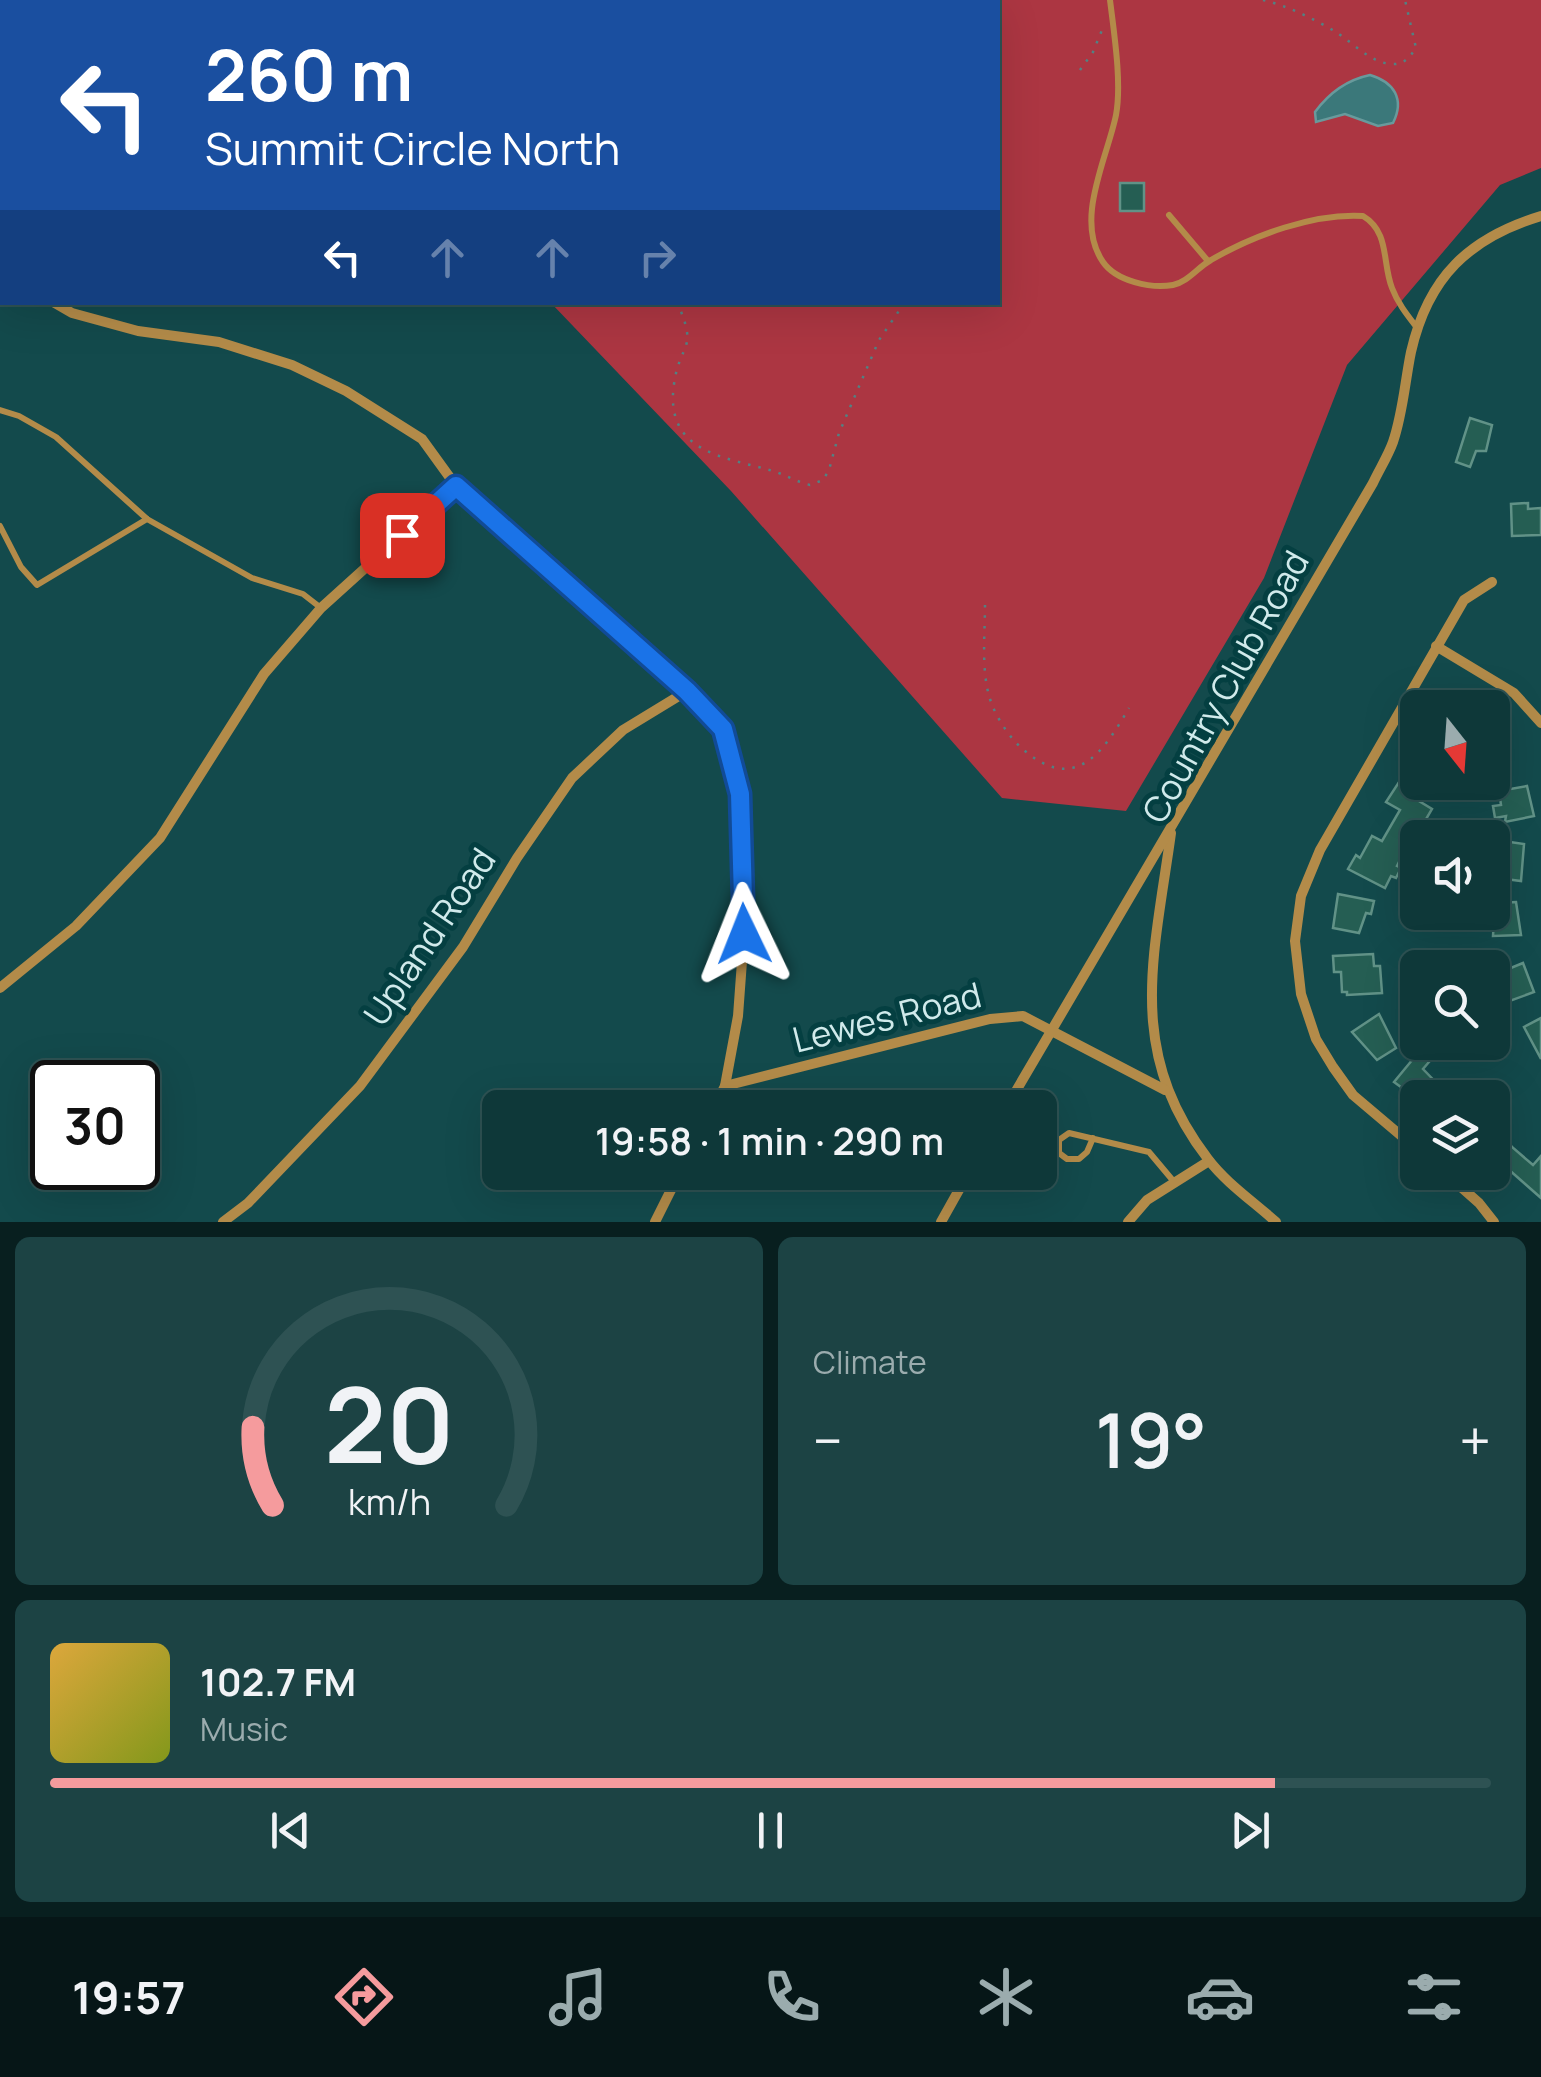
<!DOCTYPE html>
<html lang="en">
<head>
<meta charset="utf-8">
<style>
  :root { --surface:#0e3839; --page:#1c4344; --text:#f1f3f6; --muted:#9bacae; --line:#2e5253; --accent:#f59b9d }
  body { margin:0; font-family:Manrope,sans-serif; background:var(--page); color:var(--text); height:100vh; display:flex; flex-direction:column; font-size:38px; white-space:nowrap }
  * { box-sizing:border-box; margin:0 }
  p { font-size:32px; color:var(--muted) }
  .icon { flex:none; width:55px; height:55px; fill:none; stroke:currentColor; stroke-width:2; stroke-linecap:round; stroke-linejoin:round }
  .map { position:relative; height:1222px; overflow:hidden }
  .drawer { display:flex; flex-direction:column; gap:15px; padding:15px; background:#081f1f; flex:1 }
  .drawer>* { flex:none }
  .guide { position:absolute; left:0px; top:0px; width:1000px; height:305px; box-shadow:0 10px 40px #0002,0 0 0 2px var(--line); background:#1a4fa0; color:#fff; overflow:hidden }
  .needle { width:65px; rotate:163deg }
  .controls { position:absolute; left:1400px; top:690px; display:grid; gap:20px }
  .controls a { display:grid; place-items:center; width:110px; height:110px; border-radius:15px; background:var(--surface); box-shadow:0 10px 40px #0002,0 0 0 2px var(--line); font-size:50px }
  .speed { position:absolute; left:30px; top:1060px; display:flex; gap:20px; font-size:50px; font-weight:700; text-align:center }
  .speed>* { display:grid; place-content:center; width:130px; height:130px; border-radius:50%; background:var(--surface); box-shadow:0 10px 40px #0002,0 0 0 2px var(--line); line-height:1 }
  .speed .limit { border:5px solid #111; border-radius:15px; background:#fff; color:#111 }
  .pin { position:absolute; display:grid; place-items:center; width:85px; height:85px; color:#fff; margin:-42px; border-radius:20px; box-shadow:0 5px 15px #0006 }
  .me { position:absolute; width:110px; margin:-55px; rotate:358deg; stroke-linejoin:round; filter:drop-shadow(0 0 8px #0008) }
  .turn { display:flex; align-items:center; gap:35px; height:210px; padding:0 40px; font-size:45px }
  .turn .icon { width:130px; height:130px; stroke-width:2.5 }
  .turn b { display:block; font-size:70px; line-height:85px }
  .lanes { display:flex; align-items:center; height:95px; padding:0 40px; background:#0003; justify-content:center; gap:50px; direction:ltr }
  .lanes .off { opacity:.35 }
  .big { font-size:75px; font-weight:600; line-height:1.1 }
  .drawer .tile { flex:1; display:flex; flex-direction:column; justify-content:center; gap:15px; min-width:0; padding:0 35px; border-radius:15px; background:var(--page) }
  .drawer .dial { align-items:center; gap:0 }
  .dial svg { height:260px; overflow:visible; fill:none; stroke:var(--line); stroke-width:7; stroke-linecap:round; text-anchor:middle }
  .dial text { fill:var(--text); stroke:none }
  .song { display:flex; align-items:center; gap:30px }
  .cover { width:120px; height:120px; border-radius:15px; background:linear-gradient(135deg,hsl(40 70% 55%),hsl(70 70% 35%)) }
  .played { height:10px; border-radius:5px; background:linear-gradient(90deg,var(--accent) 85%,var(--line) 85%) }
  .keys { display:flex; justify-content:space-around; direction:ltr }
  .heat { display:flex; justify-content:space-between; align-items:center; font-size:55px; direction:ltr }
  .drawer .tiles { flex:1; display:grid; gap:15px; grid-template-columns:1fr 1fr }
  .tile:last-child { grid-column:span 2 }
  .trip { position:absolute; left:482px; top:1090px; width:575px; height:100px; border-radius:15px; background:var(--surface); box-shadow:0 10px 40px #0002,0 0 0 2px var(--line); font-weight:600; line-height:100px; text-align:center }
  .dock { display:flex; height:160px; justify-content:space-around; align-items:center; background:#061617; color:var(--muted) }
  .dock .icon { width:70px; height:70px }
  .dock .selected { color:var(--accent) }
  .dock b { font-size:45px; color:var(--text) }
  .map>svg:first-child { display:block }
</style>
</head>
<body>
<div class="map">
<svg width="1541" height="1222" viewBox="0 0 1541 1222">
  <rect width="100%" height="100%" fill="#134a4c"/>
  <!-- green -->
  <polygon fill="#ac3642" points="27,0 1541,0 1541,168 1500,185 1347,365 1264,578 1126,811 1002,798 731,491 551,303 998,302 998,2"/>
  <!-- water -->
  <path fill="#3b787a" stroke="#689a9c" stroke-width="2.5" d="M1370,75C1394,82 1405,99 1393,123L1378,126L1345,114L1316,122L1315,112C1329,93 1346,80 1370,75Z"/>
  <!-- building -->
  <g fill="#255e53" stroke="#619287" stroke-width="2.5">
    <rect x="1120" y="183" width="24" height="28"/>
    <polygon points="1470,418 1492,425 1486,451 1476,451 1470,467 1456,462"/>
    <polygon points="1528,503 1528,509 1541,508 1541,535 1512,536 1511,504"/>
    <polygon points="1418,753 1418,782 1429,782 1419,801 1432,809 1422,826 1430,831 1417,834 1418,842 1411,838 1397,866 1401,868 1396,878 1391,876 1385,888 1348,869 1356,855 1360,858 1372,836 1382,841 1400,810 1386,802"/>
    <polygon points="1527,786 1534,816 1505,822 1506,816 1495,818 1493,806 1501,805 1499,791"/>
    <polygon points="1503,841 1524,844 1521,881 1497,878 1499,849 1502,849"/>
    <polygon points="1338,894 1374,901 1371,914 1366,913 1359,933 1333,928"/>
    <polygon points="1516,902 1521,935 1493,936 1495,903"/>
    <polygon points="1373,954 1374,966 1380,966 1382,993 1347,995 1347,992 1342,992 1341,972 1334,972 1333,956"/>
    <polygon points="1523,963 1534,992 1507,1002 1496,974"/>
    <polygon points="1379,1014 1396,1048 1377,1060 1352,1032"/>
    <polygon points="1541,1018 1541,1059 1524,1027"/>
    <polygon points="1418,1053 1429,1062 1423,1069 1451,1098 1416,1098 1394,1082"/>
    <polygon points="1492,1126 1496,1129 1499,1126 1507,1133 1504,1136 1512,1147 1533,1165 1541,1156 1541,1198 1507,1168 1502,1173 1492,1165"/>
  </g>
  <g fill="none" stroke-linecap="round" stroke-linejoin="round">
    <!-- path -->
    <g stroke="#538182" stroke-width="2.5" stroke-dasharray="2.5 8" stroke-linecap="butt">
      <polyline points="45,0 47,2"/>
      <path d="M1263,0C1288,6 1314,19 1336,32C1352,42 1371,63 1391,64C1404,65 1409,58 1416,48L1405,0"/>
      <polyline points="321,2 322,0"/>
      <polyline points="753,2 755,0"/>
      <polyline points="910,2 911,0"/>
      <polyline points="1080,70 1093,52 1102,30"/>
      <path d="M677,302C699,352 680,341 674,384C664,453 725,457 773,471C786,475 797,482 810,485L823,480L829,470L839,433L879,340L905,302"/>
      <path d="M985,605C985,634 981,671 990,699C997,720 1012,742 1030,755C1079,792 1106,747 1129,708"/>
    </g>
    <!-- service -->
    <g stroke="#b38b49" stroke-width="6">
      <path d="M1110,0C1114,33 1122,83 1116,115C1107,159 1074,220 1103,262C1116,281 1151,289 1173,285C1188,282 1198,267 1211,260C1254,235 1314,213 1363,216C1390,232 1382,263 1392,288C1398,304 1408,316 1418,329"/>
      <polyline points="1169,215 1208,261"/>
      <polyline points="0,410 19,416 56,437 147,519 252,578 303,594 321,608"/>
      <polyline points="0,526 21,567 37,585 147,519"/>
      <polyline points="1093,1138 1087,1152 1079,1159 1067,1159 1059,1153 1059,1140 1069,1133 1149,1152 1175,1183"/>
    </g>
    <!-- minor -->
    <g stroke="#b38b49" stroke-width="10">
      <polyline points="0,265 2,268"/>
      <polyline points="53,302 72,313 138,331 219,342 292,365 346,391 422,439 456,486 687,691 723,729 740,794 744,934 738,1016 725,1086 714,1108"/>
      <polyline points="1436,646 1514,693 1541,723"/>
      <path d="M1171,833C1154,957 1125,1051 1208,1159C1226,1183 1254,1202 1276,1222"/>
      <polyline points="0,988 76,926 160,838 264,674 321,608 456,486"/>
      <polyline points="725,1086 990,1019 1023,1016 1165,1090"/>
      <path d="M1006,1108L1373,483C1379,470 1388,456 1393,442C1403,413 1405,381 1411,352C1428,277 1469,238 1541,216"/>
      <polyline points="1418,1150 1353,1095 1333,1067 1316,1039 1301,994 1295,941 1301,896 1320,850 1464,600 1492,582"/>
      <polyline points="1444,1172 1479,1203 1494,1222"/>
      <polyline points="223,1222 248,1203 360,1086 463,947 517,858 572,778 623,730 687,691"/>
      <polyline points="655,1222 680,1172"/>
      <polyline points="941,1222 969,1172"/>
      <polyline points="1128,1222 1147,1200 1209,1161"/>
    </g>
  </g>
  <g fill="none" stroke-linecap="round" stroke-linejoin="round">
    <defs>
      <polyline id="route" points="402,535 456,486 687,691 723,729 740,794 744,934"/>
    </defs>
    <!-- route casing -->
    <use href="#route" stroke="#114b97" stroke-width="25"/>
    <!-- route -->
    <use href="#route" stroke="#1a73e8" stroke-width="18"/>
  </g>
  <g text-anchor="middle" stroke-width="10" stroke-linejoin="round" paint-order="stroke">
    <!-- street labels -->
    <g font-size="35" fill="#d0eaeb" stroke="#043f41">
      <text transform="translate(1226 687) rotate(-61)" y="12">Country Club Road</text>
      <text transform="translate(430 937) rotate(-56)" y="12">Upland Road</text>
      <text transform="translate(887 1018) rotate(-14)" y="12">Lewes Road</text>
    </g>
  </g>
</svg>
<div class="controls">
<a><svg class="needle" viewBox="-14 -14 28 28"><path d="M0-13l5 13h-10z" fill="#e53935"/><path d="M0 13l5-13h-10z" fill="#9bacae"/></svg></a>
<a><svg class="icon" aria-label="sound" viewBox="0 0 24 24"><path d="M4 9h4l5-4v14l-5-4H4zM17 9q2 3 0 6"/></svg></a>
<a><svg class="icon" aria-label="search" viewBox="0 0 24 24"><circle cx="10" cy="10" r="6"/><path d="M15 15l6 6"/></svg></a>
<a><svg class="icon" aria-label="layers" viewBox="0 0 24 24"><path d="M12 4l9 5-9 5-9-5zM3 14l9 5 9-5"/></svg></a>
</div>
<div class="speed"><div class="limit">30</div></div>
<div class="pin" style="left:402px;top:535px;background:#d93025"><svg class="icon" aria-label="arrive" viewBox="0 0 24 24"><path d="M6 21V4h12l-3 4 3 4H6"/></svg></div>
<svg class="me" style="left:744px;top:934px" viewBox="-20 -20 40 40"><path d="M0-17L14 15 0 8-14 15z" fill="#1a73e8" stroke="#fff" stroke-width="4"/></svg>
<div class="trip">19:58 · 1 min · 290 m</div>
<div class="guide">
<div class="turn"><svg class="icon" aria-label="left" viewBox="0 0 24 24"><path d="M17 20v-9H6M10 6l-5 5 5 5"/></svg><div><b>260 m</b>Summit Circle North</div></div>
<div class="lanes"><svg class="icon" aria-label="left" viewBox="0 0 24 24"><path d="M17 20v-9H6M10 6l-5 5 5 5"/></svg><svg class="icon off" aria-label="ahead" viewBox="0 0 24 24"><path d="M12 20V5M6 11l6-6 6 6"/></svg><svg class="icon off" aria-label="ahead" viewBox="0 0 24 24"><path d="M12 20V5M6 11l6-6 6 6"/></svg><svg class="icon off" aria-label="right" viewBox="0 0 24 24"><path d="M7 20v-9h11M14 6l5 5-5 5"/></svg></div>
</div>
</div>
<section class="drawer">
<div class="tiles">
<div class="tile dial"><svg viewBox="0 0 100 80">
<path d="M14 69A42 42 0 1 1 86 69"/>
<path d="M14 69A42 42 0 0 1 8 45" stroke="#f59b9d"/>
<text x="50" y="56" font-size="32" font-weight="700">20</text>
<text x="50" y="72" font-size="11">km/h</text>
</svg></div>
<div class="tile"><p>Climate</p>
<div class="heat"><a>−</a><b class="big">19°</b><a>+</a></div>
</div>
<div class="tile">
<div class="song"><i class="cover"></i><div><b>102.7 FM</b><p>Music</p></div></div>
<div class="played"></div>
<div class="keys"><svg class="icon" aria-label="previous" viewBox="0 0 24 24"><path d="M18 5L8 12l10 7zM5 5v14"/></svg><svg class="icon" aria-label="pause" viewBox="0 0 24 24"><path d="M8 5v14M16 5v14"/></svg><svg class="icon" aria-label="next" viewBox="0 0 24 24"><path d="M6 5l10 7-10 7zM19 5v14"/></svg></div>
</div>
</div>
</section>
<nav class="dock">
<b>19:57</b>
<svg class="icon selected" aria-label="directions" viewBox="0 0 24 24"><path d="M12 3l9 9-9 9-9-9zM9 14v-3h6M13 9l2 2-2 2"/></svg>
<svg class="icon" aria-label="music" viewBox="0 0 24 24"><path d="M9 18V5l10-2v13"/><circle cx="6" cy="18" r="3"/><circle cx="16" cy="16" r="3"/></svg>
<svg class="icon" aria-label="phone" viewBox="0 0 24 24"><path d="M5 4h4l2 5-3 2q2 4 5 5l2-3 5 2v4C11 20 4 13 5 4z"/></svg>
<svg class="icon" aria-label="climate" viewBox="0 0 24 24"><path d="M12 3v18M4 7l16 10M4 17L20 7"/></svg>
<svg class="icon" aria-label="car" viewBox="0 0 24 24"><path d="M5 17H2v-5l4-1 3-4h7l3 4 3 1v5h-3M9 17h6M6 11h13"/><circle cx="7" cy="17" r="2"/><circle cx="17" cy="17" r="2"/></svg>
<svg class="icon" aria-label="filters" viewBox="0 0 24 24"><path d="M4 7h16M4 17h16"/><circle cx="9" cy="7" r="2"/><circle cx="15" cy="17" r="2"/></svg>
</nav>
</body>
</html>
